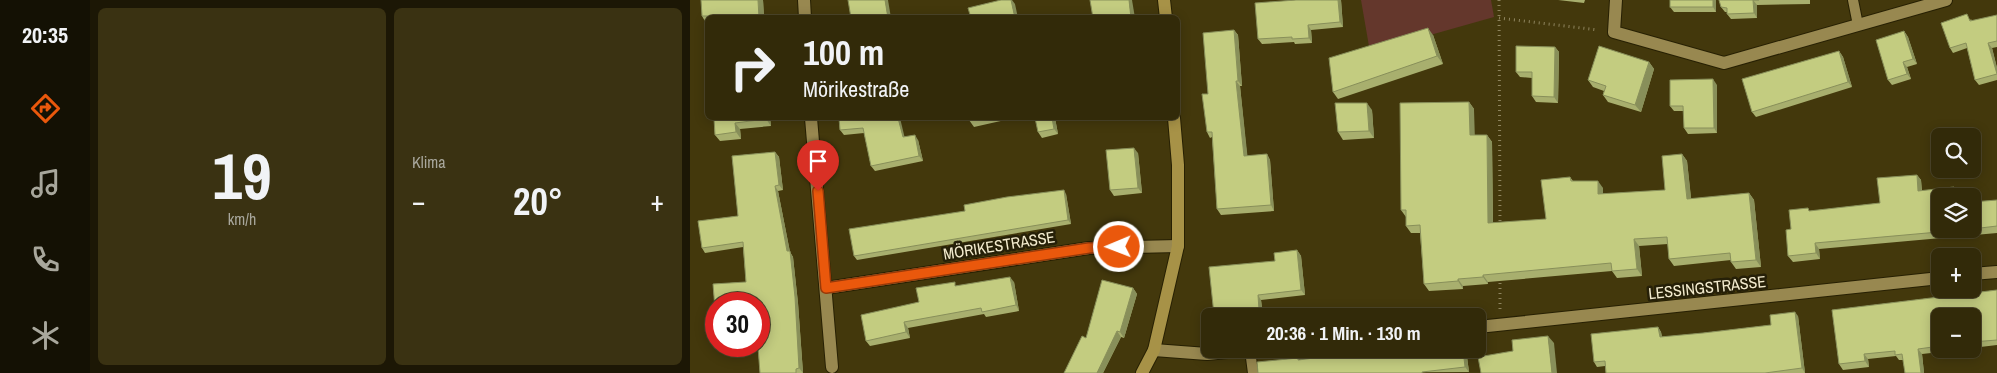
<!DOCTYPE html>
<html lang="de">
<head>
<meta charset="utf-8">
<style>
  :root { --surface:#322a09; --page:#3a3212; --text:#f1f3f6; --muted:#a8a79c; --line:#4d462a; --accent:#ea580c }
  body { margin:0; font-family:"Archivo Narrow",sans-serif; background:var(--page); color:var(--text); height:100vh; display:flex; flex-direction:column; font-size:19px; white-space:nowrap }
  * { box-sizing:border-box; margin:0 }
  p { font-size:16px; color:var(--muted) }
  .icon { flex:none; width:28px; height:28px; fill:none; stroke:currentColor; stroke-width:2; stroke-linecap:round; stroke-linejoin:round }
  .map { position:relative; flex:1; overflow:hidden }
  .details { display:flex; flex-direction:column; gap:8px; padding:8px; background:#1c1705; width:600px }
  .details>* { flex:none }
  .hud { position:absolute; left:15px; top:15px; width:475px; height:105px; border-radius:8px; box-shadow:0 2px 12px #0003,0 0 0 1px var(--line); background:#322a09; color:var(--text); overflow:hidden }
  .fabs { position:absolute; left:1241px; top:128px; display:grid; gap:10px }
  .fabs a { display:grid; place-items:center; width:50px; height:50px; border-radius:8px; background:var(--surface); box-shadow:0 2px 12px #0003,0 0 0 1px var(--line); font-size:25px }
  .speed { position:absolute; left:15px; top:292px; display:flex; gap:10px; font-size:25px; font-weight:700; text-align:center }
  .speed>* { display:grid; place-content:center; width:65px; height:65px; border-radius:50%; background:var(--surface); box-shadow:0 2px 12px #0003,0 0 0 1px var(--line); line-height:1 }
  .speed .limit { border:8px solid #d22; background:#fff; color:#111 }
  .pin { position:absolute; display:grid; place-items:center; width:42px; height:42px; color:#fff; margin:-51px -21px; border-radius:50% 50% 50% 0; rotate:-45deg; box-shadow:0 0 5px #0007 }
  .pin .icon { rotate:45deg }
  .me { position:absolute; width:55px; margin:-28px; rotate:269deg; stroke-linejoin:round; filter:drop-shadow(0 0 4px #0008) }
  .turn { display:flex; align-items:center; gap:18px; height:105px; padding:0 15px; font-size:22px }
  .turn .icon { width:65px; height:65px; stroke-width:2.5 }
  .turn b { display:block; font-size:35px; line-height:42px }
  .big { font-size:38px; font-weight:700; line-height:1.1 }
  .details .widget { flex:1; display:flex; flex-direction:column; justify-content:center; gap:8px; min-width:0; padding:0 18px; border-radius:8px; background:var(--page) }
  .details .dial { align-items:center; gap:0 }
  .dial b { font-size:65px; line-height:1 }
  .heat { display:flex; justify-content:space-between; align-items:center; font-size:28px; direction:ltr }
  .details .tiles { flex:1; display:grid; gap:8px; grid-template-columns:repeat(2,1fr) }
  .trip { position:absolute; left:511px; top:308px; width:285px; height:50px; border-radius:8px; background:var(--surface); box-shadow:0 2px 12px #0003,0 0 0 1px var(--line); font-weight:700; line-height:50px; text-align:center }
  main { display:flex; flex:1; min-height:0 }
  .menu { display:flex; flex-direction:column; width:90px; justify-content:space-around; align-items:center; background:#141104; color:var(--muted) }
  .menu .icon { width:35px; height:35px }
  .menu .active { color:var(--accent) }
  .menu b { font-size:22px; color:var(--text) }
  .map>svg:first-child { display:block }
</style>
</head>
<body>
<main>
<nav class="menu">
<b>20:35</b>
<svg class="icon active" aria-label="directions" viewBox="0 0 24 24"><path d="M12 3l9 9-9 9-9-9zM9 14v-3h6M13 9l2 2-2 2"/></svg>
<svg class="icon" aria-label="music" viewBox="0 0 24 24"><path d="M9 18V5l10-2v13"/><circle cx="6" cy="18" r="3"/><circle cx="16" cy="16" r="3"/></svg>
<svg class="icon" aria-label="phone" viewBox="0 0 24 24"><path d="M5 4h4l2 5-3 2q2 4 5 5l2-3 5 2v4C11 20 4 13 5 4z"/></svg>
<svg class="icon" aria-label="climate" viewBox="0 0 24 24"><path d="M12 3v18M4 7l16 10M4 17L20 7"/></svg>
</nav>
<section class="details">
<div class="tiles">
<div class="widget dial"><b>19</b><p>km/h</p></div>
<div class="widget"><p>Klima</p>
<div class="heat"><a>−</a><b class="big">20°</b><a>+</a></div>
</div>
</div>
</section>
<div class="map">
<svg width="1307" height="373" viewBox="0 0 1307 373">
  <rect width="100%" height="100%" fill="#43380c"/>
  <!-- green -->
  <polygon fill="#64372c" points="671,0 801,0 804,17 680,52"/>
  <g fill="none" stroke-linecap="round" stroke-linejoin="round">
    <defs>
      <g id="lane">
        <polyline points="1163,0 1168,25"/>
        <polyline points="560,350 563,373"/>
      </g>
      <g id="street">
        <polyline points="114,0 115,18"/>
        <polyline points="926,0 924,32 1034,63 1256,0"/>
        <polyline points="121,118 142,367"/>
        <polyline points="1282,274 1307,272"/>
        <polyline points="136,288 399,248 488,246"/>
        <polyline points="788,327 1250,278"/>
        <polyline points="464,350 517,354 568,349"/>
      </g>
      <g id="secondary">
        <polyline points="474,0 476,18"/>
        <polyline points="452,373 464,350 488,246 488,165 484,118"/>
      </g>
    </defs>
    <!-- lane casing -->
    <use href="#lane" stroke="#272003" stroke-width="12"/>
    <!-- street casing -->
    <use href="#street" stroke="#272003" stroke-width="14"/>
    <!-- secondary casing -->
    <use href="#secondary" stroke="#272003" stroke-width="14"/>
    <!-- path -->
    <g stroke="#8e845e" stroke-width="3" stroke-dasharray="1 4" stroke-linecap="butt">
      <polyline points="809,0 810,224"/>
      <polyline points="809,18 908,30"/>
      <polyline points="810,278 810,309"/>
    </g>
    <!-- lane -->
    <use href="#lane" stroke="#988850" stroke-width="10"/>
    <!-- street -->
    <use href="#street" stroke="#988850" stroke-width="12"/>
    <!-- secondary -->
    <use href="#secondary" stroke="#a79247" stroke-width="12"/>
  </g>
  <!-- wall -->
  <g fill="#a8af6e">
    <polygon points="73,0 74,18 18,18 18,23 16,23 12,16"/>
    <polygon points="606,0 651,0 653,27 621,30 622,43 605,44 604,42 572,44 568,39"/>
    <polygon points="868,0 895,0 894,3"/>
    <polygon points="1026,0 1026,12 984,12 980,7"/>
    <polygon points="1029,0 1120,0 1120,4 1067,5 1067,18 1041,19 1037,14 1037,12 1035,12 1031,7"/>
    <polygon points="1307,15 1307,47 1302,48 1307,68 1307,80 1289,85 1285,80 1277,48 1263,53 1260,48 1281,19 1282,21"/>
    <polygon points="544,30 548,35 552,86 550,86 557,156 577,154 580,160 584,211 531,215 527,209 522,137 520,138 517,132"/>
    <polygon points="1214,31 1218,37 1227,64 1217,67 1221,79 1202,85 1198,80"/>
    <polygon points="743,35 753,64 648,99 643,92"/>
    <polygon points="865,47 869,52 868,103 846,102 842,96 842,78 830,77 826,72"/>
    <polygon points="1149,51 1153,57 1162,87 1066,117 1062,112"/>
    <polygon points="959,62 964,69 951,112 918,102 913,95 914,91 903,87 898,80"/>
    <polygon points="1027,85 1027,133 998,134 994,128 994,111 984,111 980,106"/>
    <polygon points="779,102 784,109 784,135 797,135 802,142 803,223 856,219 880,177 883,181 913,188 913,194 975,190 992,154 997,161 1001,199 1059,193 1064,200 1071,267 1046,269 1041,262 1041,260 984,266 979,259 978,244 949,246 952,276 927,278 922,271 798,282 798,284 773,286 773,289 739,291 734,284 730,233 721,233 716,226 716,217 711,210"/>
    <polygon points="682,110 684,138 653,140 648,132"/>
    <polygon points="24,118 80,118 81,126 50,129 51,139 30,141 25,135"/>
    <polygon points="149,118 215,137 228,140 233,161 185,171 181,166 174,133 154,135 150,130"/>
    <polygon points="278,118 324,118 284,127 279,120"/>
    <polygon points="365,118 368,134 352,138 348,132"/>
    <polygon points="85,152 89,157 93,190 88,191 100,252 103,257 108,303 113,373 70,373 68,347 73,346 70,311 69,311 69,304 26,304 26,311 25,309 23,284 56,282 53,247 15,253 12,248 8,221 48,216 42,156"/>
    <polygon points="448,153 452,193 424,196 420,190"/>
    <polygon points="1227,175 1231,180 1232,191 1268,193 1250,229 1307,200 1307,233 1129,249 1130,259 1103,262 1098,256 1120,211 1190,203"/>
    <polygon points="376,194 381,224 167,260 164,256"/>
    <polygon points="607,250 611,256 615,295 571,300 573,316 525,316 524,315 585,261"/>
    <polygon points="324,282 329,311 296,317 294,314 218,328 220,338 180,346 176,341 229,302 268,286"/>
    <polygon points="443,288 447,294 434,338 431,337 413,373 396,338"/>
    <polygon points="1307,290 1307,345 1282,348 1282,316 1250,316 1250,349 1278,349 1232,354 1234,373 1215,373 1213,360 1209,360 1206,356 1178,359 1179,367 1153,370 1149,364 1142,310"/>
    <polygon points="1108,316 1115,373 916,373 915,366 907,367 904,362 968,327 971,332 972,337 1013,333 1081,325"/>
    <polygon points="697,349 776,349 779,372 568,373 608,358 609,360"/>
  </g>
  <!-- shaded-wall -->
  <g fill="#888f5a">
    <polygon points="68,0 73,0 74,18 69,18"/>
    <polygon points="195,0 198,0 201,18 198,18"/>
    <polygon points="321,0 322,0 325,4 328,18 325,18"/>
    <polygon points="439,0 442,0 445,18 441,18"/>
    <polygon points="648,0 651,0 653,27 650,22"/>
    <polygon points="1023,0 1026,0 1026,12 1023,7"/>
    <polygon points="1063,0 1067,5 1067,18 1064,13"/>
    <polygon points="618,25 621,30 622,43 619,38"/>
    <polygon points="738,28 743,35 753,64 747,56"/>
    <polygon points="544,30 548,35 552,86 548,81"/>
    <polygon points="1214,31 1218,37 1227,64 1223,59"/>
    <polygon points="1298,43 1302,48 1307,68 1307,75"/>
    <polygon points="865,47 869,52 868,103 864,97"/>
    <polygon points="1149,51 1153,57 1162,87 1158,82"/>
    <polygon points="959,62 964,69 951,112 945,105"/>
    <polygon points="1213,62 1217,67 1221,79 1217,74"/>
    <polygon points="1023,79 1027,85 1027,133 1024,128"/>
    <polygon points="546,81 550,86 558,161 554,156"/>
    <polygon points="779,102 784,109 785,142 780,135"/>
    <polygon points="677,103 682,110 684,138 679,131"/>
    <polygon points="76,118 80,118 81,126 76,119"/>
    <polygon points="208,118 210,118 216,143 213,137"/>
    <polygon points="362,118 365,118 368,134 364,129"/>
    <polygon points="45,123 50,129 51,139 46,132"/>
    <polygon points="225,135 228,140 233,161 229,156"/>
    <polygon points="797,135 802,142 803,230 798,223"/>
    <polygon points="444,148 448,153 452,193 448,188"/>
    <polygon points="85,152 89,157 93,190 89,185"/>
    <polygon points="577,154 580,160 584,211 581,205"/>
    <polygon points="992,154 997,161 1002,206 997,199"/>
    <polygon points="1227,175 1231,180 1232,197 1228,191"/>
    <polygon points="908,181 913,188 913,201 908,194"/>
    <polygon points="85,186 88,191 100,252 103,257 108,303 113,373 109,368 97,251"/>
    <polygon points="1264,187 1268,193 1268,196 1265,196"/>
    <polygon points="374,190 376,194 381,224 378,220"/>
    <polygon points="1059,193 1064,200 1071,267 1066,260"/>
    <polygon points="944,239 949,246 952,276 947,269"/>
    <polygon points="1125,243 1129,249 1130,259 1126,253"/>
    <polygon points="607,250 611,256 615,295 611,290"/>
    <polygon points="793,275 798,282 798,284 793,277"/>
    <polygon points="320,277 324,282 329,311 326,305"/>
    <polygon points="768,279 773,286 773,289 768,281"/>
    <polygon points="443,288 447,294 434,338 430,332"/>
    <polygon points="568,295 571,300 573,316 569,310"/>
    <polygon points="1105,312 1108,316 1115,373 1112,368"/>
    <polygon points="214,322 218,328 220,338 216,332"/>
    <polygon points="968,327 971,332 973,342 970,337"/>
    <polygon points="427,331 431,337 413,373 407,373"/>
    <polygon points="858,336 864,343 867,373 862,373"/>
    <polygon points="773,349 776,349 779,372 775,367"/>
    <polygon points="1228,349 1232,354 1234,373 1231,373"/>
    <polygon points="1174,354 1178,359 1179,367 1175,361"/>
  </g>
  <!-- building -->
  <g fill="#c3cc80" stroke="#888f5a">
    <polygon points="11,0 68,0 69,18 24,18 23,16 12,16"/>
    <polygon points="158,0 195,0 198,18 161,18"/>
    <polygon points="311,0 321,0 325,18 281,18 278,8"/>
    <polygon points="400,0 439,0 441,18 403,18"/>
    <polygon points="606,0 648,0 650,22 618,25 619,38 602,39 602,37 568,39 565,3"/>
    <rect x="980" y="0" width="43" height="7"/>
    <polygon points="1029,0 1069,0 1063,0 1064,13 1037,14 1037,8 1031,7"/>
    <polygon points="1277,14 1280,21 1307,15 1307,41 1298,43 1307,74 1285,80 1276,43 1260,48 1251,23"/>
    <polygon points="738,28 747,56 643,92 639,58"/>
    <polygon points="544,30 548,81 546,81 554,156 577,154 581,205 527,209 522,132 517,132 512,94 518,94 513,33"/>
    <polygon points="1214,31 1223,59 1213,62 1217,74 1198,80 1186,40"/>
    <polygon points="826,46 865,47 864,97 842,96 842,72 826,72"/>
    <polygon points="909,46 959,62 945,105 913,95 916,86 898,80"/>
    <polygon points="1149,51 1158,82 1062,112 1052,79"/>
    <polygon points="1023,79 1024,128 994,128 993,106 980,106 980,80"/>
    <polygon points="779,102 780,135 797,135 798,223 856,219 851,180 880,177 881,181 908,181 908,194 975,190 972,156 992,154 997,199 1059,193 1066,260 1041,262 1040,253 979,259 977,237 944,239 947,269 922,271 921,263 793,275 793,277 768,279 768,281 734,284 730,225 716,226 716,210 711,210 710,103"/>
    <polygon points="645,103 677,103 679,131 648,132"/>
    <polygon points="24,118 76,118 76,119 45,123 46,132 25,135"/>
    <polygon points="149,118 208,118 213,137 225,135 229,156 181,166 173,128 150,130"/>
    <polygon points="278,118 292,118 279,120"/>
    <polygon points="345,118 362,118 364,129 348,132"/>
    <polygon points="444,148 448,188 420,190 416,150"/>
    <polygon points="85,152 89,185 85,186 97,251 100,251 105,297 109,368 106,369 106,373 70,373 68,347 73,346 69,304 26,304 26,309 25,309 23,284 56,282 53,242 12,248 8,221 48,216 42,156"/>
    <polygon points="1227,175 1228,191 1264,187 1265,196 1250,196 1250,229 1282,229 1125,243 1126,253 1098,256 1096,230 1101,229 1099,210 1118,208 1119,211 1190,203 1187,178"/>
    <polygon points="374,190 378,220 164,256 159,229 275,211 274,205 317,197"/>
    <polygon points="1307,200 1307,226 1282,229 1282,202"/>
    <polygon points="607,250 611,290 568,295 569,310 524,315 519,267 585,261 584,253"/>
    <polygon points="320,277 326,305 292,312 291,308 214,322 216,332 176,341 171,315 229,302 226,288 265,282 265,286"/>
    <polygon points="412,280 443,288 430,332 427,331 407,373 374,373 392,336 396,338"/>
    <polygon points="1307,290 1307,340 1282,342 1282,316 1250,316 1250,346 1228,349 1231,373 1215,373 1212,354 1205,355 1205,351 1174,354 1175,361 1149,364 1142,310"/>
    <polygon points="1105,312 1112,368 1075,373 916,373 915,361 904,362 901,334 968,327 970,337 1013,333 1081,325 1080,315"/>
    <polygon points="858,336 862,373 791,373 788,357 823,351 822,340"/>
    <polygon points="697,349 773,349 775,367 732,372 732,373 568,373 567,362 608,358 608,360"/>
  </g>
  <g fill="none" stroke-linecap="round" stroke-linejoin="round">
    <defs>
      <polyline id="route" points="128,191 136,288 399,248 429,247"/>
    </defs>
    <!-- route casing -->
    <use href="#route" stroke="#983908" stroke-width="12"/>
    <!-- route -->
    <use href="#route" stroke="#ea580c" stroke-width="9"/>
  </g>
  <g text-anchor="middle" stroke-width="5" stroke-linejoin="round" paint-order="stroke">
    <!-- street labels -->
    <g font-size="16" fill="#f3ebce" stroke="#262008">
      <text transform="translate(309 245) rotate(-9)" y="6">MÖRIKESTRASSE</text>
      <text transform="translate(1017 287) rotate(-6)" y="6">LESSINGSTRASSE</text>
    </g>
  </g>
</svg>
<div class="fabs">
<a><svg class="icon" aria-label="search" viewBox="0 0 24 24"><circle cx="10" cy="10" r="6"/><path d="M15 15l6 6"/></svg></a>
<a><svg class="icon" aria-label="layers" viewBox="0 0 24 24"><path d="M12 4l9 5-9 5-9-5zM3 14l9 5 9-5"/></svg></a>
<a>+</a>
<a>−</a>
</div>
<div class="speed"><div class="limit">30</div></div>
<div class="pin" style="left:128px;top:191px;background:#d93025"><svg class="icon" aria-label="arrive" viewBox="0 0 24 24"><path d="M6 21V4h12l-3 4 3 4H6"/></svg></div>
<svg class="me" style="left:429px;top:247px" viewBox="-20 -20 40 40"><circle r="17" fill="#ea580c" stroke="#fff" stroke-width="3"/><path d="M0-11L8 9 0 5-8 9z" fill="#fff"/></svg>
<div class="trip">20:36 · 1 Min. · 130 m</div>
<div class="hud">
<div class="turn"><svg class="icon" aria-label="right" viewBox="0 0 24 24"><path d="M7 20v-9h11M14 6l5 5-5 5"/></svg><div><b>100 m</b>Mörikestraße</div></div>
</div>
</div>
</main>
</body>
</html>
